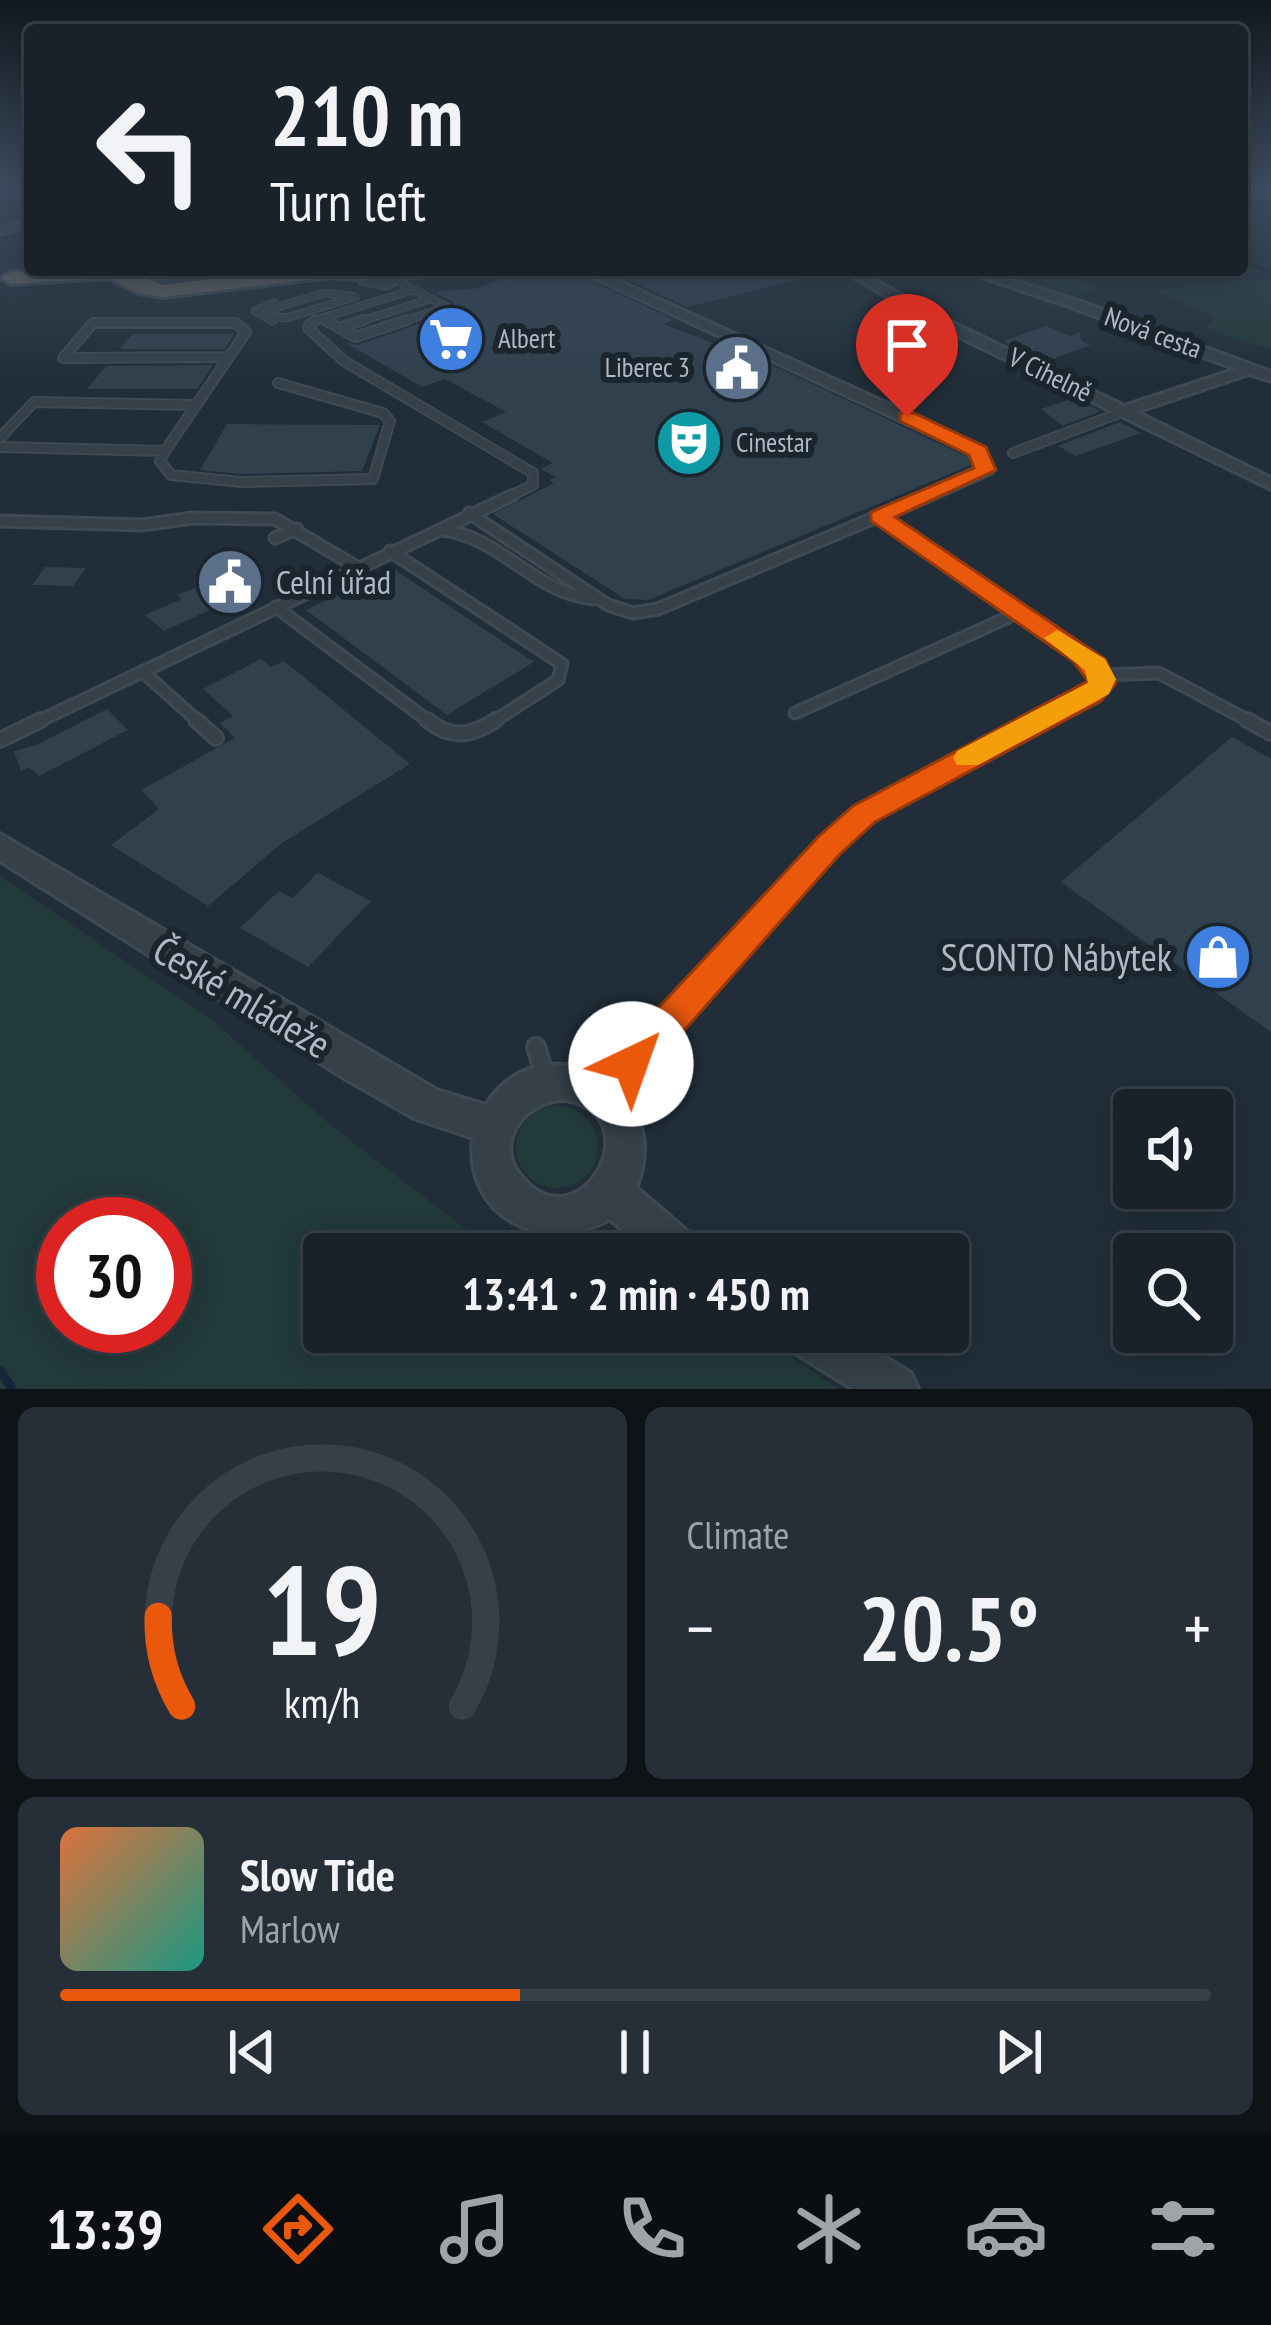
<!DOCTYPE html>
<html lang="en">
<head>
<meta charset="utf-8">
<style>
  :root { --surface:#19222b; --page:#262f37; --text:#f1f3f6; --muted:#9fa4a9; --line:#373f47; --accent:#ea580c }
  body { margin:0; font-family:"PT Sans Narrow",sans-serif; background:var(--page); color:var(--text); height:100vh; display:flex; flex-direction:column; font-size:45px; white-space:nowrap }
  * { box-sizing:border-box; margin:0 }
  p { font-size:39px; color:var(--muted) }
  .icon { flex:none; width:66px; height:66px; fill:none; stroke:currentColor; stroke-width:2; stroke-linecap:round; stroke-linejoin:round }
  .map { position:relative; height:1389px; overflow:hidden }
  .sheet { display:flex; flex-direction:column; gap:18px; padding:18px; background:#0e1318; flex:1 }
  .sheet>* { flex:none }
  .banner { position:absolute; left:24px; top:24px; width:1224px; height:252px; border-radius:12px; box-shadow:0 6px 30px #0003,0 0 0 3px var(--line); background:#19222b; color:var(--text); overflow:hidden }
  .tools { position:absolute; left:1113px; top:1089px; display:grid; gap:24px }
  .tools a { display:grid; place-items:center; width:120px; height:120px; border-radius:12px; background:var(--surface); box-shadow:0 6px 30px #0003,0 0 0 3px var(--line); font-size:60px }
  .speed { position:absolute; left:36px; top:1197px; display:flex; gap:24px; font-size:60px; font-weight:700; text-align:center }
  .speed>* { display:grid; place-content:center; width:156px; height:156px; border-radius:50%; background:var(--surface); box-shadow:0 6px 30px #0003,0 0 0 3px var(--line); line-height:1 }
  .speed .limit { border:18px solid #d22; background:#fff; color:#111 }
  .pin { position:absolute; display:grid; place-items:center; width:102px; height:102px; color:#fff; margin:-123px -51px; border-radius:50% 50% 50% 0; rotate:-45deg; box-shadow:0 0 12px #0007 }
  .pin .icon { rotate:45deg }
  .me { position:absolute; width:132px; margin:-66px; rotate:42deg; stroke-linejoin:round; filter:drop-shadow(0 0 9px #0008) }
  .turn { display:flex; align-items:center; gap:42px; height:252px; padding:0 48px; font-size:54px }
  .turn .icon { width:156px; height:156px; stroke-width:2.5 }
  .turn b { display:block; font-size:84px; line-height:102px }
  .big { font-size:90px; font-weight:800; line-height:1.1 }
  .sheet .widget { flex:1; display:flex; flex-direction:column; justify-content:center; gap:18px; min-width:0; padding:0 42px; border-radius:18px; background:var(--page) }
  .sheet .dial { align-items:center; gap:0 }
  .dial svg { height:312px; overflow:visible; fill:none; stroke:var(--line); stroke-width:7; stroke-linecap:round; text-anchor:middle }
  .dial text { fill:var(--text); stroke:none }
  .song { display:flex; align-items:center; gap:36px }
  .cover { width:144px; height:144px; border-radius:18px; background:linear-gradient(135deg,hsl(20 70% 55%),hsl(170 70% 35%)) }
  .played { height:12px; border-radius:6px; background:linear-gradient(90deg,var(--accent) 40%,var(--line) 40%) }
  .keys { display:flex; justify-content:space-around; direction:ltr }
  .heat { display:flex; justify-content:space-between; align-items:center; font-size:66px; direction:ltr }
  .sheet .tiles { flex:1; display:grid; gap:18px; grid-template-columns:1fr 1fr }
  .widget:last-child { grid-column:span 2 }
  .trip { position:absolute; left:303px; top:1233px; width:666px; height:120px; border-radius:12px; background:var(--surface); box-shadow:0 6px 30px #0003,0 0 0 3px var(--line); font-weight:800; line-height:120px; text-align:center }
  .dock { display:flex; height:192px; justify-content:space-around; align-items:center; background:#0a0e11; color:var(--muted) }
  .dock .icon { width:84px; height:84px }
  .dock .on { color:var(--accent) }
  .dock b { font-size:54px; color:var(--text) }
  .map>svg:first-child { display:block }
</style>
</head>
<body>
<div class="map">
<svg width="1271" height="1389" viewBox="0 0 1271 1389">
  <rect width="100%" height="100%" fill="#212e39"/>
  <!-- green -->
  <g fill="#233a3a" fill-rule="evenodd">
    <polygon points="979,270 1080,270 1075,276 1098,288 1074,297"/>
    <polygon points="1246,279 1271,282 1271,350 1206,329 1215,317 1157,291"/>
    <path d="M0,876L212,1020L333,1127L499,1254H324V1332H752L839,1389H0ZM63,1224H165V1326H63Z"/>
    <circle cx="557" cy="1147" r="41"/>
  </g>
  <g fill="none" stroke-linecap="round" stroke-linejoin="round">
    <!-- stream-far1 -->
    <g stroke="#152636" stroke-width="3">
      <polyline points="0,216 30,217"/>
      <polyline points="1242,261 1271,272"/>
    </g>
    <!-- stream -->
    <polyline stroke="#152636" stroke-width="9" points="0,1370 12,1389"/>
  </g>
  <!-- building -->
  <g fill="#30404d">
    <polygon points="605,270 813,270 814,276 687,307"/>
    <polygon points="575,273 674,320 663,324 772,365 968,457 971,465 648,600 625,599 493,514 554,483 549,480 556,477 540,469 553,463 482,422 506,412 445,379 422,387 346,343 358,345 456,311 452,301 434,292 478,288 512,274"/>
    <polygon points="1046,326 1070,336 1080,332 1081,341 1091,345 1044,362 1003,341"/>
    <polygon points="132,334 234,334 225,349 120,349"/>
    <polygon points="213,365 197,389 87,389 106,366"/>
    <polygon points="1075,398 1101,411 1063,426 1041,409"/>
    <polygon points="1120,422 1141,433 1076,456 1058,446"/>
    <polygon points="227,424 380,425 362,471 241,474 200,470"/>
    <polygon points="45,567 86,568 73,586 32,585"/>
    <polygon points="392,568 534,662 447,715 306,610"/>
    <polygon points="235,572 257,588 164,631 145,615 182,599 177,595"/>
    <polygon points="261,659 271,667 284,661 410,764 282,843 208,906 111,845 159,809 141,790 235,738 220,723 233,716 203,689"/>
    <polygon points="107,709 128,730 39,776 29,767 21,771 14,751 36,745"/>
    <polygon points="1232,737 1271,759 1271,1032 1061,882"/>
    <polygon points="318,873 371,901 308,967 240,928 279,891 292,898"/>
  </g>
  <g fill="none" stroke-linecap="round" stroke-linejoin="round">
    <defs>
      <g id="service-far4">
        <polyline points="119,273 141,270"/>
        <polyline points="397,281 447,307 398,323"/>
        <polyline points="148,285 269,270"/>
        <polygon points="325,293 355,297 286,318 267,315 271,309"/>
        <polyline points="273,321 255,311 274,303"/>
        <polyline points="309,323 322,318"/>
        <polyline points="331,323 322,318 413,290"/>
        <polyline points="355,323 430,299"/>
      </g>
      <g id="service-far3">
        <polyline points="316,320 308,328 344,361 533,473 533,485 506,498"/>
        <polyline points="325,320 355,337 407,320"/>
        <polyline points="339,328 364,320"/>
        <polyline points="0,438 34,402 196,405"/>
        <polyline points="0,447 165,451 160,461 171,475 241,482 373,479 390,421 383,413 278,383"/>
        <polyline points="165,451 246,332 236,323 93,323 63,358 228,357"/>
        <polyline points="1013,453 1125,411"/>
      </g>
      <g id="service-far2">
        <polyline points="469,513 608,605 633,613 658,609 879,516"/>
        <polyline points="0,521 142,525 192,518 275,519 357,567"/>
        <path d="M440,530C500,535 533,593 593,599"/>
        <polyline points="275,538 297,529"/>
        <polyline points="390,551 562,664 558,680 491,723"/>
        <polyline points="276,607 431,723"/>
        <polyline points="143,672 200,723"/>
        <polyline points="1102,675 1159,673 1253,723"/>
        <polyline points="795,713 1020,612"/>
        <polyline points="35,723 513,495"/>
      </g>
      <g id="service-far1">
        <polyline points="196,720 216,738"/>
        <path d="M427,720C451,739 470,737 496,720"/>
        <polyline points="1247,720 1271,733"/>
        <polyline points="0,740 41,720"/>
      </g>
      <polyline id="service" points="536,1047 545,1076"/>
      <g id="minor">
        <polygon points="30,220 30,226 0,234 0,228"/>
        <polygon points="368,270 382,270 374,278 385,280 397,276 392,270 479,270 473,274 410,277 386,288 360,282 360,276"/>
        <polygon points="578,270 594,270 985,448 993,470 991,473 892,517 1091,652 1113,679 1098,699 897,805 851,837 612,1106 602,1110 592,1106 587,1096 592,1086 835,825 881,793 1084,689 1092,679 1077,660 870,516 976,468 972,454"/>
        <polygon points="842,270 857,270 941,317 1124,406 1236,369 1071,307 960,270 978,270 1079,301 1271,372 1271,381 1249,374 1136,412 1271,478 1271,489 931,323"/>
      </g>
      <g id="tertiary">
        <path d="M0,834L437,1090L486,1105C542,1017 678,1086 636,1187L696,1239L702,1254H649L610,1219C545,1256 464,1219 473,1138L414,1118L344,1078L0,861ZM566,1100C654,1116 579,1247 521,1176C492,1141 527,1099 566,1100Z"/>
        <polygon points="781,1332 845,1332 911,1373 918,1389 853,1389 787,1348"/>
      </g>
      <g id="trunk">
        <polygon points="1271,186 1271,196 1242,197 1242,187"/>
        <polygon points="124,270 163,285 287,270 372,270 375,274 365,280 332,277 163,297 138,293 109,278 11,284 1,278 11,272"/>
      </g>
    </defs>
    <!-- service-far4 casing -->
    <use href="#service-far4" stroke="#3e4952" stroke-width="9"/>
    <!-- service-far3 casing -->
    <use href="#service-far3" stroke="#3e4952" stroke-width="12"/>
    <!-- service-far2 casing -->
    <use href="#service-far2" stroke="#3e4952" stroke-width="15"/>
    <!-- service-far1 casing -->
    <use href="#service-far1" stroke="#3e4952" stroke-width="18"/>
    <!-- service casing -->
    <use href="#service" stroke="#3e4952" stroke-width="22"/>
    <!-- minor casing -->
    <use href="#minor" stroke="#3e4952" stroke-width="6"/>
    <!-- tertiary casing -->
    <use href="#tertiary" stroke="#3e4952" stroke-width="6"/>
    <!-- trunk casing -->
    <use href="#trunk" stroke="#3f4a54" stroke-width="6"/>
    <!-- service-far4 -->
    <use href="#service-far4" stroke="#354049" stroke-width="6"/>
    <!-- service-far3 -->
    <use href="#service-far3" stroke="#354049" stroke-width="8"/>
    <!-- service-far2 -->
    <use href="#service-far2" stroke="#354049" stroke-width="9"/>
    <!-- service-far1 -->
    <use href="#service-far1" stroke="#354049" stroke-width="12"/>
    <!-- service -->
    <use href="#service" stroke="#354049" stroke-width="16"/>
    <!-- minor -->
    <use href="#minor" fill="#354049" fill-rule="evenodd"/>
    <!-- tertiary -->
    <use href="#tertiary" fill="#354049" fill-rule="evenodd"/>
    <!-- trunk -->
    <use href="#trunk" fill="#60605e" fill-rule="evenodd"/>
  </g>
  <!-- sky -->
  <linearGradient id="sky" x2="0" y2="1"><stop stop-color="#12191f"/><stop offset="0.49" stop-color="#3d4c5f"/><stop offset="1" stop-color="#3d4c5f" stop-opacity="0"/></linearGradient>
  <rect width="1271" height="381" fill="url(#sky)"/>
  <!-- route -->
  <polygon fill="#ea580c" stroke="#983908" stroke-width="3" points="900,413 914,413 986,447 996,470 895,517 1105,659 1116,683 1101,701 875,822 840,854 644,1076 631,1081 617,1076 612,1064 617,1052 818,837 853,806 1088,681 1074,662 871,521 871,512 974,468 969,455 900,421"/>
  <!-- slow -->
  <polygon fill="#f59e0b" points="1057,630 1105,659 1116,679 1109,694 978,765 957,765 953,758 957,751 1088,683 1085,670 1044,638"/>
  <!-- icons -->
  <defs>
    <symbol id="supermarket-disc" viewBox="-11 -11 22 22"><circle r="9.5" fill="#3f7fe0" stroke="#1a252e"/><path d="M-6-5.5h2.5l.6 2H6L4.5 2H-2.5L-4.4-4H-6ZM-1.5 3.2a1.3 1.3 0 1 0 .1 0ZM3 3.2a1.3 1.3 0 1 0 .1 0Z" fill="#fff"/></symbol>
    <symbol id="civic-disc" viewBox="-11 -11 22 22"><circle r="9.5" fill="#5c6f8a" stroke="#1a252e"/><path d="M-.6-6.5H3V-4.5H.6V-3L4-1V1h2V6H-6V1h2V-1L-.6-3ZM-1.2 2.5V6h2.4V2.5Z" fill="#fff"/></symbol>
    <symbol id="theatre-disc" viewBox="-11 -11 22 22"><circle r="9.5" fill="#0f9aa8" stroke="#1a252e"/><path d="M-5-5.5Q0-4 5-5.5V0Q5 5 0 6Q-5 5-5 0ZM-3.3-2.5H-1v1.5H-3.3ZM1-2.5H3.3v1.5H1ZM-2.8 1Q0 5.5 2.8 1Z" fill="#fff"/></symbol>
    <symbol id="shop-disc" viewBox="-11 -11 22 22"><circle r="9.5" fill="#3f7fe0" stroke="#1a252e"/><path d="M-5-2.5h2.3a2.7 3.5 0 0 1 5.4 0H5L5.5 6h-11ZM-1.5-2.5h3a1.5 2.3 0 0 0-3 0Z" fill="#fff"/></symbol>
  </defs>
  <g fill-rule="evenodd">
    <use href="#supermarket-disc" x="413" y="301" width="76" height="76"/>
    <use href="#civic-disc" x="699" y="330" width="76" height="76"/>
    <use href="#theatre-disc" x="651" y="405" width="76" height="76"/>
    <use href="#civic-disc" x="192" y="544" width="76" height="76"/>
    <use href="#shop-disc" x="1180" y="919" width="76" height="76"/>
  </g>
  <g text-anchor="middle" stroke-width="12" stroke-linejoin="round" paint-order="stroke">
    <!-- far-street labels -->
    <g font-size="27" fill="#afbac5" stroke="#1a252e">
      <text transform="translate(1153 333) rotate(20)" y="9">Nová cesta</text>
      <text transform="translate(1050 375) rotate(26)" y="9">V Cihelně</text>
    </g>
    <!-- far-poi labels -->
    <g font-size="27" fill="#afbac5" stroke="#1a252e" text-anchor="start">
      <text x="498" y="348">Albert</text>
      <text x="690" y="377" text-anchor="end">Liberec 3</text>
      <text x="736" y="452">Cinestar</text>
    </g>
    <!-- poi labels -->
    <g font-size="33" fill="#afbac5" stroke="#1a252e" text-anchor="start">
      <text x="276" y="594">Celní úřad</text>
    </g>
    <!-- near-poi labels -->
    <g font-size="39" fill="#afbac5" stroke="#1a252e" text-anchor="end">
      <text x="1172" y="971">SCONTO Nábytek</text>
    </g>
    <!-- near-street labels -->
    <g font-size="39" fill="#afbac5" stroke="#1a252e">
      <text transform="translate(242 997) rotate(31)" y="14">České mládeže</text>
    </g>
  </g>
</svg>
<div class="tools">
<a><svg class="icon" aria-label="sound" viewBox="0 0 24 24"><path d="M4 9h4l5-4v14l-5-4H4zM17 9q2 3 0 6"/></svg></a>
<a><svg class="icon" aria-label="search" viewBox="0 0 24 24"><circle cx="10" cy="10" r="6"/><path d="M15 15l6 6"/></svg></a>
</div>
<div class="speed"><div class="limit">30</div></div>
<div class="pin" style="left:907px;top:417px;background:#d93025"><svg class="icon" aria-label="arrive" viewBox="0 0 24 24"><path d="M6 21V4h12l-3 4 3 4H6"/></svg></div>
<svg class="me" style="left:631px;top:1064px" viewBox="-20 -20 40 40"><circle r="19" fill="#fff"/><path d="M0-13L10 11 0 6-10 11z" fill="#ea580c"/></svg>
<div class="trip">13:41 · 2 min · 450 m</div>
<div class="banner">
<div class="turn"><svg class="icon" aria-label="left" viewBox="0 0 24 24"><path d="M17 20v-9H6M10 6l-5 5 5 5"/></svg><div><b>210 m</b>Turn left</div></div>
</div>
</div>
<section class="sheet">
<div class="tiles">
<div class="widget dial"><svg viewBox="0 0 100 80">
<path d="M14 69A42 42 0 1 1 86 69"/>
<path d="M14 69A42 42 0 0 1 8 46" stroke="#ea580c"/>
<text x="50" y="56" font-size="32" font-weight="700">19</text>
<text x="50" y="72" font-size="11">km/h</text>
</svg></div>
<div class="widget"><p>Climate</p>
<div class="heat"><a>−</a><b class="big">20.5°</b><a>+</a></div>
</div>
<div class="widget">
<div class="song"><i class="cover"></i><div><b>Slow Tide</b><p>Marlow</p></div></div>
<div class="played"></div>
<div class="keys"><svg class="icon" aria-label="previous" viewBox="0 0 24 24"><path d="M18 5L8 12l10 7zM5 5v14"/></svg><svg class="icon" aria-label="pause" viewBox="0 0 24 24"><path d="M8 5v14M16 5v14"/></svg><svg class="icon" aria-label="next" viewBox="0 0 24 24"><path d="M6 5l10 7-10 7zM19 5v14"/></svg></div>
</div>
</div>
</section>
<nav class="dock">
<b>13:39</b>
<svg class="icon on" aria-label="directions" viewBox="0 0 24 24"><path d="M12 3l9 9-9 9-9-9zM9 14v-3h6M13 9l2 2-2 2"/></svg>
<svg class="icon" aria-label="music" viewBox="0 0 24 24"><path d="M9 18V5l10-2v13"/><circle cx="6" cy="18" r="3"/><circle cx="16" cy="16" r="3"/></svg>
<svg class="icon" aria-label="phone" viewBox="0 0 24 24"><path d="M5 4h4l2 5-3 2q2 4 5 5l2-3 5 2v4C11 20 4 13 5 4z"/></svg>
<svg class="icon" aria-label="climate" viewBox="0 0 24 24"><path d="M12 3v18M4 7l16 10M4 17L20 7"/></svg>
<svg class="icon" aria-label="car" viewBox="0 0 24 24"><path d="M5 17H2v-5l4-1 3-4h7l3 4 3 1v5h-3M9 17h6M6 11h13"/><circle cx="7" cy="17" r="2"/><circle cx="17" cy="17" r="2"/></svg>
<svg class="icon" aria-label="filters" viewBox="0 0 24 24"><path d="M4 7h16M4 17h16"/><circle cx="9" cy="7" r="2"/><circle cx="15" cy="17" r="2"/></svg>
</nav>
</body>
</html>
